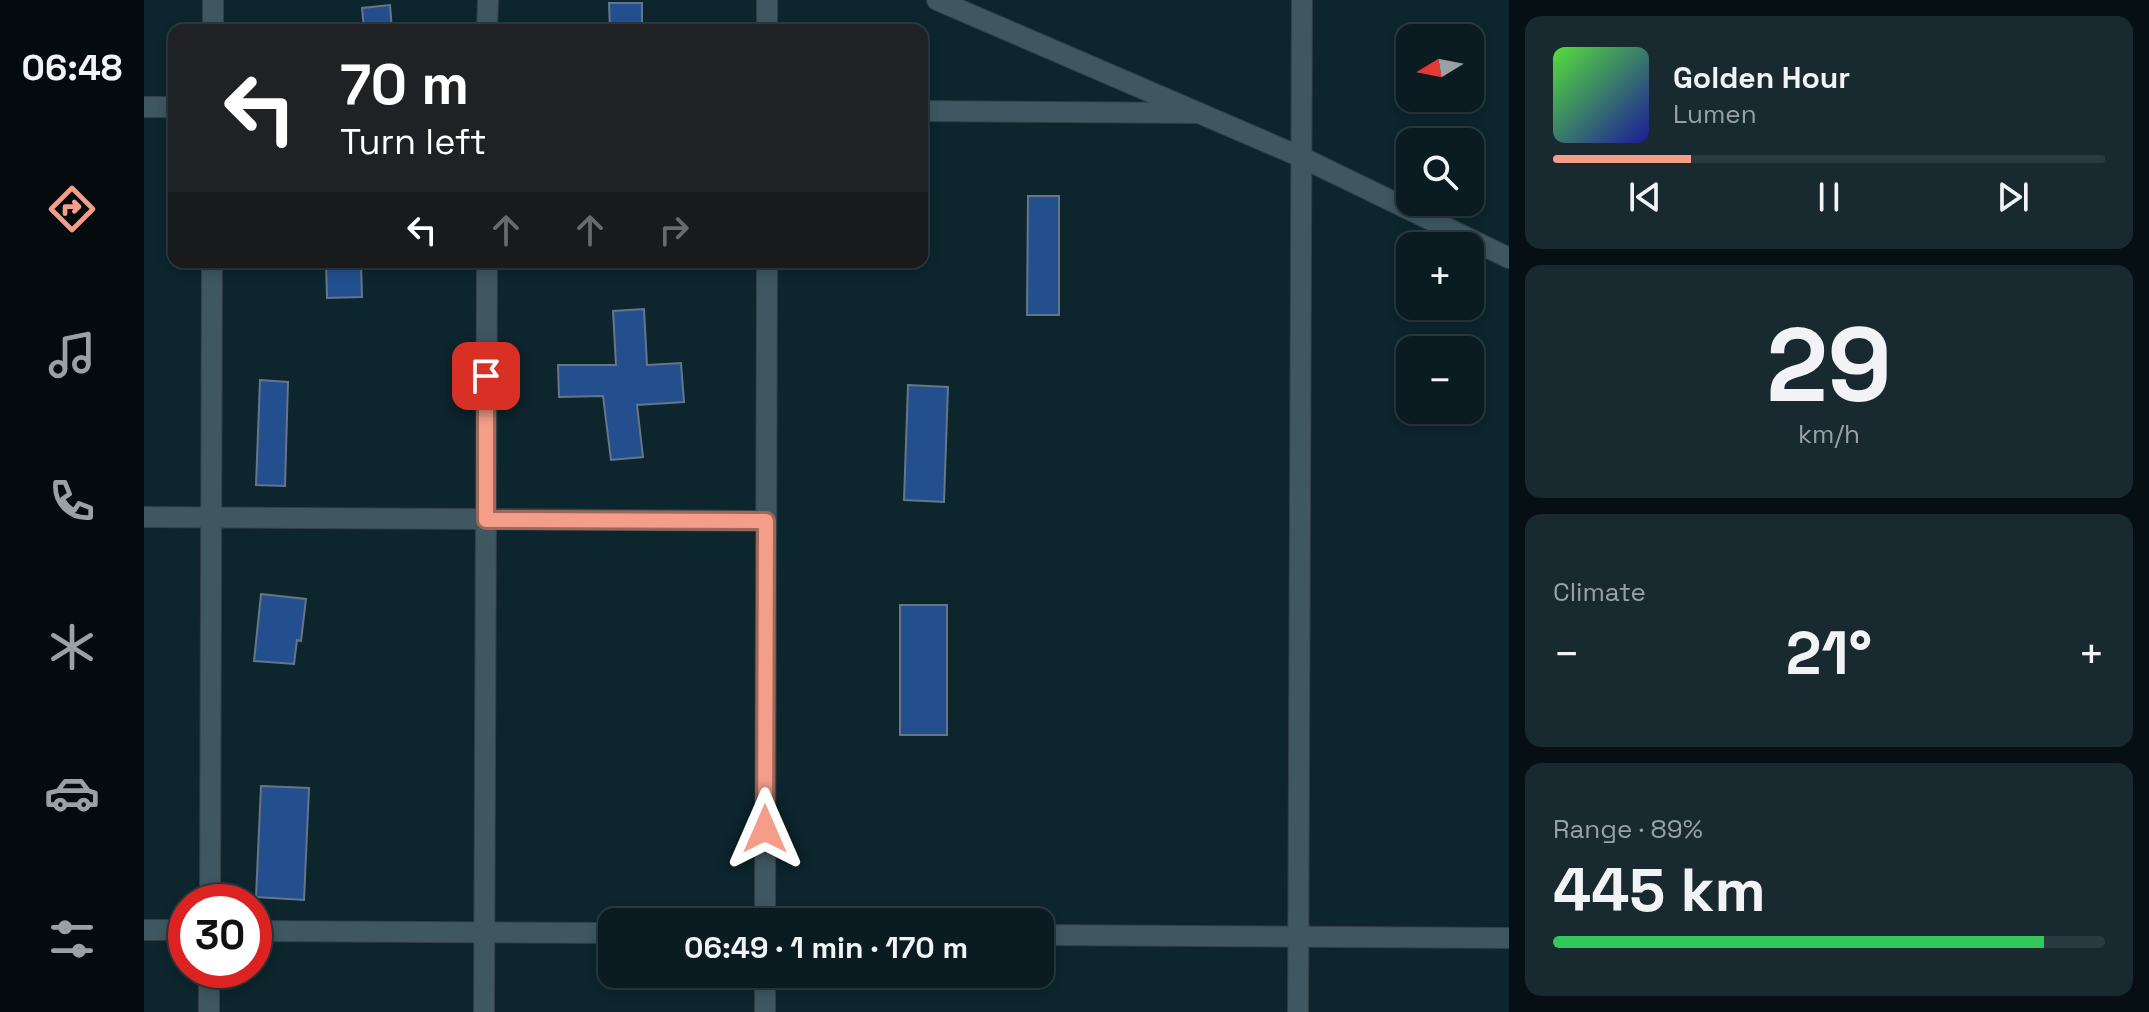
<!DOCTYPE html>
<html lang="en">
<head>
<meta charset="utf-8">
<style>
  :root { --surface:#0a1c22; --page:#18292f; --text:#f1f3f6; --muted:#99a1a5; --line:#2a3a40; --accent:#f49e8a }
  body { margin:0; font-family:"Space Grotesk",sans-serif; background:var(--page); color:var(--text); height:100vh; display:flex; flex-direction:column; font-size:30px; white-space:nowrap }
  * { box-sizing:border-box; margin:0 }
  p { font-size:26px; color:var(--muted) }
  .icon { flex:none; width:44px; height:44px; fill:none; stroke:currentColor; stroke-width:2; stroke-linecap:round; stroke-linejoin:round }
  .map { position:relative; flex:1; overflow:hidden }
  .side { display:flex; flex-direction:column; gap:16px; padding:16px; background:#060f13; width:640px }
  .side>* { flex:none }
  .hud { position:absolute; left:24px; top:24px; width:760px; height:244px; border-radius:16px; box-shadow:0 4px 12px #0003,0 0 0 2px var(--line); background:#202124; color:#fff; overflow:hidden }
  .needle { width:52px; rotate:260deg }
  .buttons { position:absolute; left:1252px; top:24px; display:grid; gap:16px }
  .buttons a { display:grid; place-items:center; width:88px; height:88px; border-radius:16px; background:var(--surface); box-shadow:0 4px 12px #0003,0 0 0 2px var(--line); font-size:40px }
  .speed { position:absolute; left:24px; top:884px; display:flex; gap:16px; font-size:40px; font-weight:700; text-align:center }
  .speed>* { display:grid; place-content:center; width:104px; height:104px; border-radius:50%; background:var(--surface); box-shadow:0 4px 12px #0003,0 0 0 2px var(--line); line-height:1 }
  .speed .limit { border:12px solid #d22; background:#fff; color:#111 }
  .pin { position:absolute; display:grid; place-items:center; width:68px; height:68px; color:#fff; margin:-34px; border-radius:16px; box-shadow:0 4px 12px #0006 }
  .me { position:absolute; width:88px; margin:-44px; rotate:0deg; stroke-linejoin:round; filter:drop-shadow(0 0 6px #0008) }
  .turn { display:flex; align-items:center; gap:28px; height:168px; padding:0 40px; font-size:36px }
  .turn .icon { width:104px; height:104px; stroke-width:2.5 }
  .turn b { display:block; font-size:56px; line-height:68px }
  .lanes { display:flex; align-items:center; height:76px; padding:0 40px; background:#0003; justify-content:center; gap:40px; direction:ltr }
  .lanes .off { opacity:.35 }
  .big { font-size:60px; font-weight:600; line-height:1.1 }
  .side .card { flex:1; display:flex; flex-direction:column; justify-content:center; gap:12px; min-width:0; padding:0 28px; border-radius:16px; background:var(--page) }
  .side .dial { align-items:center; gap:0 }
  .dial b { font-size:104px; line-height:1 }
  .song { display:flex; align-items:center; gap:24px }
  .cover { width:96px; height:96px; border-radius:12px; background:linear-gradient(135deg,hsl(110 70% 55%),hsl(240 70% 35%)) }
  .played { height:8px; border-radius:4px; background:linear-gradient(90deg,var(--accent) 25%,var(--line) 25%) }
  .keys { display:flex; justify-content:space-around; direction:ltr }
  .heat { display:flex; justify-content:space-between; align-items:center; font-size:44px; direction:ltr }
  .charge { height:12px; border-radius:6px; background:linear-gradient(90deg,#34c759 89%,var(--line) 0) }
  .trip { position:absolute; left:454px; top:908px; width:456px; height:80px; border-radius:16px; background:var(--surface); box-shadow:0 4px 12px #0003,0 0 0 2px var(--line); font-weight:600; line-height:80px; text-align:center }
  main { display:flex; flex:1; min-height:0 }
  .tabs { display:flex; flex-direction:column; width:144px; justify-content:space-around; align-items:center; background:#040b0e; color:var(--muted) }
  .tabs .icon { width:56px; height:56px }
  .tabs .active { color:var(--accent) }
  .tabs b { font-size:36px; color:var(--text) }
  .map>svg:first-child { display:block }
</style>
</head>
<body>
<main>
<nav class="tabs">
<b>06:48</b>
<svg class="icon active" aria-label="directions" viewBox="0 0 24 24"><path d="M12 3l9 9-9 9-9-9zM9 14v-3h6M13 9l2 2-2 2"/></svg>
<svg class="icon" aria-label="music" viewBox="0 0 24 24"><path d="M9 18V5l10-2v13"/><circle cx="6" cy="18" r="3"/><circle cx="16" cy="16" r="3"/></svg>
<svg class="icon" aria-label="phone" viewBox="0 0 24 24"><path d="M5 4h4l2 5-3 2q2 4 5 5l2-3 5 2v4C11 20 4 13 5 4z"/></svg>
<svg class="icon" aria-label="climate" viewBox="0 0 24 24"><path d="M12 3v18M4 7l16 10M4 17L20 7"/></svg>
<svg class="icon" aria-label="car" viewBox="0 0 24 24"><path d="M5 17H2v-5l4-1 3-4h7l3 4 3 1v5h-3M9 17h6M6 11h13"/><circle cx="7" cy="17" r="2"/><circle cx="17" cy="17" r="2"/></svg>
<svg class="icon" aria-label="filters" viewBox="0 0 24 24"><path d="M4 7h16M4 17h16"/><circle cx="9" cy="7" r="2"/><circle cx="15" cy="17" r="2"/></svg>
</nav>
<div class="map">
<svg width="1365" height="1012" viewBox="0 0 1365 1012">
  <rect width="100%" height="100%" fill="#0d252d"/>
  <!-- building -->
  <g fill="#234f8e" stroke="#687588" stroke-width="2">
    <polygon points="465,3 498,3 498,30 466,30"/>
    <polygon points="246,5 248,30 220,30 218,8"/>
    <polygon points="884,196 915,196 915,315 883,315"/>
    <polygon points="182,262 217,262 218,297 183,298"/>
    <polygon points="500,309 503,365 537,363 540,402 493,405 499,457 467,460 459,396 415,397 414,365 472,365 469,311"/>
    <polygon points="116,380 144,382 141,486 112,485"/>
    <polygon points="764,385 804,387 800,502 760,500"/>
    <polygon points="117,594 162,599 157,641 153,640 150,664 110,661"/>
    <rect x="756" y="605" width="47" height="130"/>
    <polygon points="117,786 165,788 160,900 112,897"/>
  </g>
  <g fill="none" stroke-linecap="round" stroke-linejoin="round">
    <defs>
      <g id="minor">
        <polyline points="69,30 69,0"/>
        <polyline points="343,30 344,0"/>
        <polyline points="623,30 623,0"/>
        <polyline points="0,107 30,107"/>
        <polyline points="778,111 1055,113"/>
        <polyline points="0,517 622,521"/>
        <polyline points="66,902 68,262"/>
        <polyline points="621,922 623,262"/>
        <polyline points="0,930 42,930"/>
        <polyline points="110,931 468,933"/>
        <polyline points="896,935 1365,938"/>
        <polyline points="65,1012 65,970"/>
        <polyline points="340,1012 343,262"/>
        <polyline points="621,1012 621,974"/>
        <polyline points="1154,1012 1158,0"/>
      </g>
      <polyline id="tertiary" points="793,0 1157,157 1365,258"/>
    </defs>
    <!-- minor casing -->
    <use href="#minor" stroke="#313f46" stroke-width="22"/>
    <!-- tertiary casing -->
    <use href="#tertiary" stroke="#313f46" stroke-width="22"/>
    <!-- minor -->
    <use href="#minor" stroke="#3e5760" stroke-width="20"/>
    <!-- tertiary -->
    <use href="#tertiary" stroke="#3e5760" stroke-width="20"/>
  </g>
  <g fill="none" stroke-linecap="round" stroke-linejoin="round">
    <defs>
      <polyline id="route" points="342,376 342,520 622,521 621,829"/>
    </defs>
    <!-- route casing -->
    <use href="#route" stroke="#9f675a" stroke-width="20"/>
    <!-- route -->
    <use href="#route" stroke="#f49e8a" stroke-width="14"/>
  </g>
</svg>
<div class="buttons">
<a><svg class="needle" viewBox="-14 -14 28 28"><path d="M0-13l5 13h-10z" fill="#e53935"/><path d="M0 13l5-13h-10z" fill="#99a1a5"/></svg></a>
<a><svg class="icon" aria-label="search" viewBox="0 0 24 24"><circle cx="10" cy="10" r="6"/><path d="M15 15l6 6"/></svg></a>
<a>+</a>
<a>−</a>
</div>
<div class="speed"><div class="limit">30</div></div>
<div class="pin" style="left:342px;top:376px;background:#d93025"><svg class="icon" aria-label="arrive" viewBox="0 0 24 24"><path d="M6 21V4h12l-3 4 3 4H6"/></svg></div>
<svg class="me" style="left:621px;top:829px" viewBox="-20 -20 40 40"><path d="M0-17L14 15 0 8-14 15z" fill="#f49e8a" stroke="#fff" stroke-width="4"/></svg>
<div class="trip">06:49 · 1 min · 170 m</div>
<div class="hud">
<div class="turn"><svg class="icon" aria-label="left" viewBox="0 0 24 24"><path d="M17 20v-9H6M10 6l-5 5 5 5"/></svg><div><b>70 m</b>Turn left</div></div>
<div class="lanes"><svg class="icon" aria-label="left" viewBox="0 0 24 24"><path d="M17 20v-9H6M10 6l-5 5 5 5"/></svg><svg class="icon off" aria-label="ahead" viewBox="0 0 24 24"><path d="M12 20V5M6 11l6-6 6 6"/></svg><svg class="icon off" aria-label="ahead" viewBox="0 0 24 24"><path d="M12 20V5M6 11l6-6 6 6"/></svg><svg class="icon off" aria-label="right" viewBox="0 0 24 24"><path d="M7 20v-9h11M14 6l5 5-5 5"/></svg></div>
</div>
</div>
<section class="side">
<div class="card">
<div class="song"><i class="cover"></i><div><b>Golden Hour</b><p>Lumen</p></div></div>
<div class="played"></div>
<div class="keys"><svg class="icon" aria-label="previous" viewBox="0 0 24 24"><path d="M18 5L8 12l10 7zM5 5v14"/></svg><svg class="icon" aria-label="pause" viewBox="0 0 24 24"><path d="M8 5v14M16 5v14"/></svg><svg class="icon" aria-label="next" viewBox="0 0 24 24"><path d="M6 5l10 7-10 7zM19 5v14"/></svg></div>
</div>
<div class="card dial"><b>29</b><p>km/h</p></div>
<div class="card"><p>Climate</p>
<div class="heat"><a>−</a><b class="big">21°</b><a>+</a></div>
</div>
<div class="card"><p>Range · 89%</p><b class="big">445 km</b><div class="charge"></div></div>
</section>
</main>
</body>
</html>
